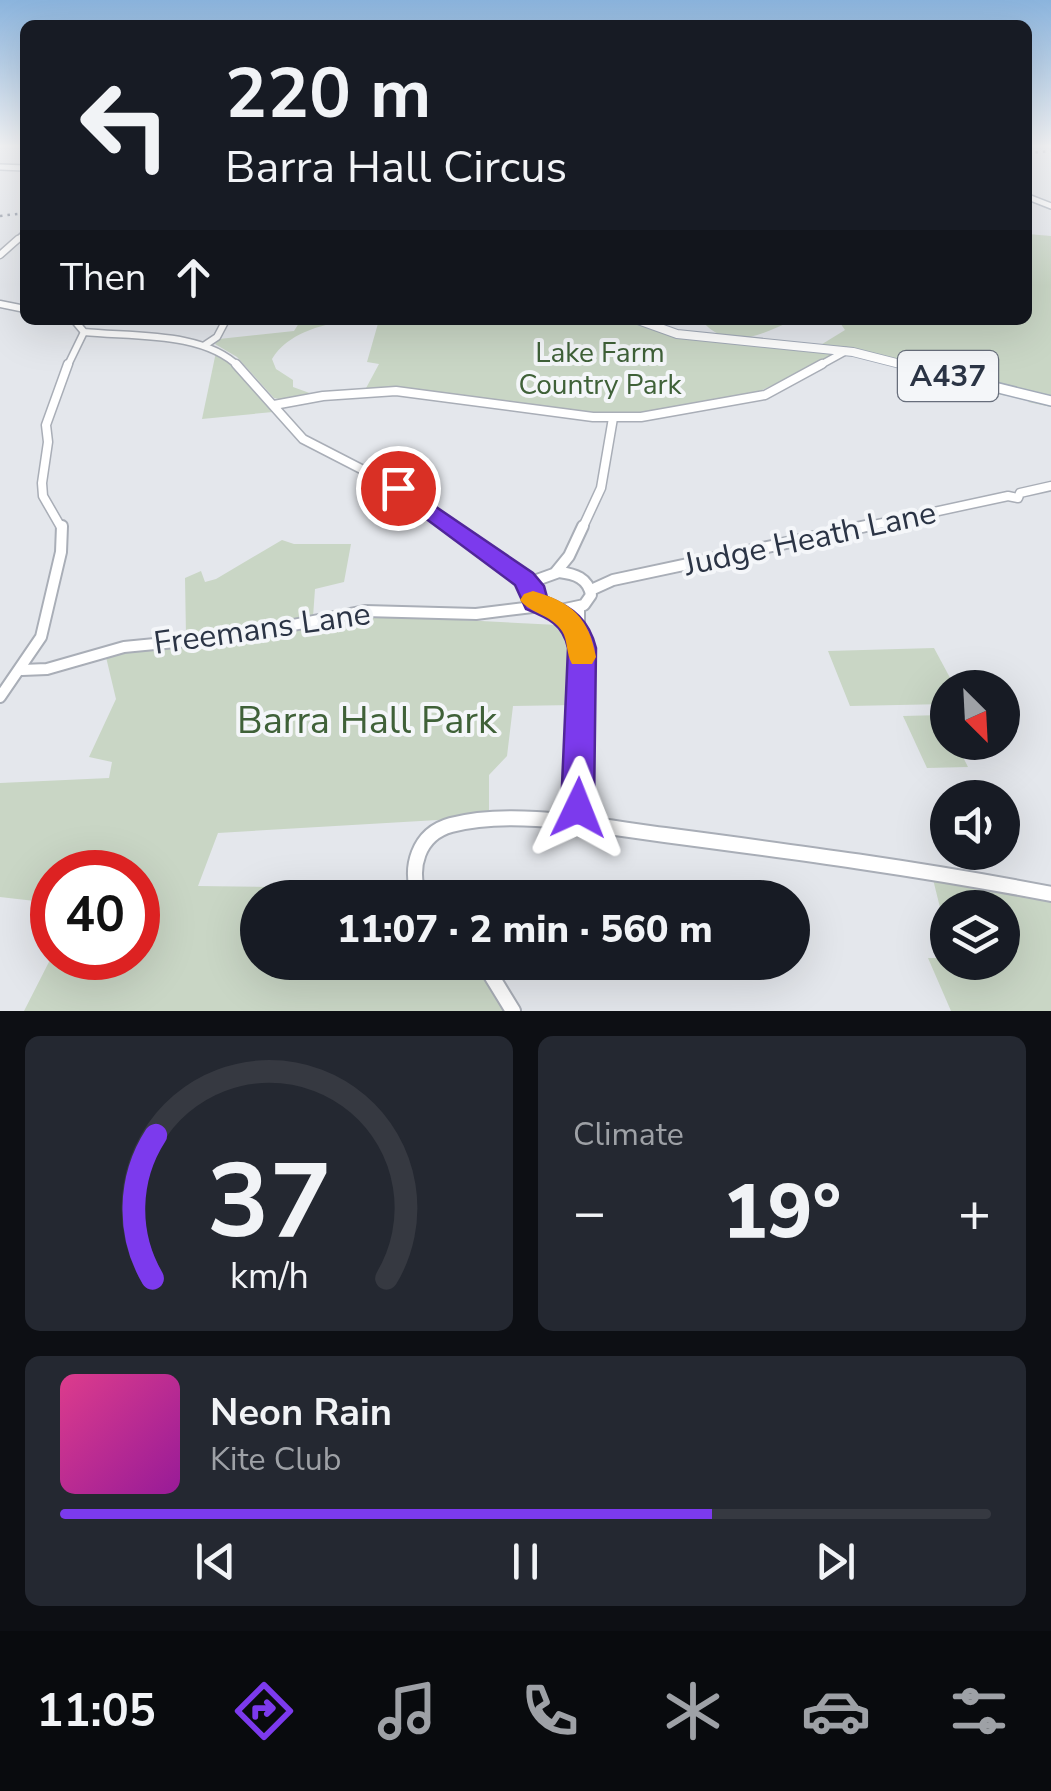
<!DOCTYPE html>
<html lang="en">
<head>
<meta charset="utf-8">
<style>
  :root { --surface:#171b24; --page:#242831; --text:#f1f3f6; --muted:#9ea1a6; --line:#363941; --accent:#7c3aed }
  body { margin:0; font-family:"Nunito Sans",sans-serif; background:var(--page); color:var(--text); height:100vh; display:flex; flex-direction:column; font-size:38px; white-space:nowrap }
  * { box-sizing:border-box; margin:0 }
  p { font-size:32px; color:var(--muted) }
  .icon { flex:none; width:55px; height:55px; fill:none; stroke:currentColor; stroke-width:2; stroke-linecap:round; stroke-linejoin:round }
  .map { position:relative; height:1011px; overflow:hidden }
  .side { display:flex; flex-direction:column; gap:25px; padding:25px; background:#0d0f14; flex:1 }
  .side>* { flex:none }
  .banner { position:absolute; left:20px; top:20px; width:1012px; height:305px; border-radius:15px; box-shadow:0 10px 40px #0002; background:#171b24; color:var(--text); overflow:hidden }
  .needle { width:65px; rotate:156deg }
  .fabs { position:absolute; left:930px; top:670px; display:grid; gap:20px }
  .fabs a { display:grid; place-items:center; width:90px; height:90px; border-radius:50%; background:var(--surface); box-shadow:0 10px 40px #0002; font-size:50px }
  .speed { position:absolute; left:30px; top:850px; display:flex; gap:20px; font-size:50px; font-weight:700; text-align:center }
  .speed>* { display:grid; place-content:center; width:130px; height:130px; border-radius:50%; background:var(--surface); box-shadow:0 10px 40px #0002; line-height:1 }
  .speed .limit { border:15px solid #d22; background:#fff; color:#111 }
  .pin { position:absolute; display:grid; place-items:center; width:85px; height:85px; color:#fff; margin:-42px; border:5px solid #fff; border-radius:50%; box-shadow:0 2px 10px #0007 }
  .me { position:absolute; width:110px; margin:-55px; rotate:2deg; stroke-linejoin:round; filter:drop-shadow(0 0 8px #0008) }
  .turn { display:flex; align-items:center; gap:35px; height:210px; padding:0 40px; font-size:45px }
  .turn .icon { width:130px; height:130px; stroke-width:2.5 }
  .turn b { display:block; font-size:70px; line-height:85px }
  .then { display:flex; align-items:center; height:95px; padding:0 40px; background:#0003; gap:20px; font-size:38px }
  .big { font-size:75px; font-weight:800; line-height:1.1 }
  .side .tile { flex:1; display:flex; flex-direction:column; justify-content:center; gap:15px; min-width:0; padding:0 35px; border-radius:15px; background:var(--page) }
  .side .dial { align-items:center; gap:0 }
  .dial svg { height:260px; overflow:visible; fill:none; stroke:var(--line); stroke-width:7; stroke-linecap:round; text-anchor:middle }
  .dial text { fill:var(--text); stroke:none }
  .song { display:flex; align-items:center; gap:30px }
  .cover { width:120px; height:120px; border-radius:15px; background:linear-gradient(135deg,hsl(330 70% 55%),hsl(300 70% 35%)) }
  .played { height:10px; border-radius:5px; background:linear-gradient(90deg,var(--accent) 70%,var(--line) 70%) }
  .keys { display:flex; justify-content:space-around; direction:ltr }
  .heat { display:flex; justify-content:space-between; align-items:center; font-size:55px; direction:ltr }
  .side .tiles { flex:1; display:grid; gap:25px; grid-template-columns:1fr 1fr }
  .tile:last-child { grid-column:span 2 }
  .trip { position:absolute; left:240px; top:880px; width:570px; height:100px; border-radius:50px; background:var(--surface); box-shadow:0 10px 40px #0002; font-weight:800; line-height:100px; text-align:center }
  .tab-bar { display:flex; height:160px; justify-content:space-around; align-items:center; background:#090b0e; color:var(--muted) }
  .tab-bar .icon { width:70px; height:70px }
  .tab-bar .selected { color:var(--accent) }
  .tab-bar b { font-size:45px; color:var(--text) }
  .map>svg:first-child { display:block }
</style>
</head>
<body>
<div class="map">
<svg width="1051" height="1011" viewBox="0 0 1051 1011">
  <rect width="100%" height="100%" fill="#e4e7ec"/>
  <!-- green -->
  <g fill="#c9d6c5">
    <path d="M1028,234L1051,236V407L1028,402L1037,398C992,398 946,381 903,369L908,365L819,346L845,330L838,320H1028Z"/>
    <path d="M301,320H347C319,326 288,333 272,359L276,369L293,380V387L315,395L283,400L274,398L237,357L215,344L219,339L294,331Z"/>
    <polygon points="379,320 634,320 652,329 834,352 836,356 751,395 633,415 604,415 402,389 365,390 379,364 367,362"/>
    <path d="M701,320H793C761,335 728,352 701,320Z"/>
    <polygon points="216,352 231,360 273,412 202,419"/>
    <polygon points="282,540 294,544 351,544 344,582 315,589 313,617 278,627 186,636 185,578 201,571 205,582 216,579"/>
    <path d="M366,615L558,625C584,641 576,678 574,705L513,706L507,756L489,775V817L218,833L198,886L352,888L351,896L359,897L258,898V962L477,963L508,1011H24L52,956L138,958V872H52V903L0,897V783L109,778L112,762L89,757L116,699L106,657L154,644Z"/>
    <polygon points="934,648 955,687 948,688 947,704 850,706 828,651"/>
    <polygon points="942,715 947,727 948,742 956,743 968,767 927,768 903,716"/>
    <polygon points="931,871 1051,900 1051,1011 951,1011 928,958 947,958 948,962 1002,962 1002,908 948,908 947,936"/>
  </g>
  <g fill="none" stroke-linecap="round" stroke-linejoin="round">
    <defs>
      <polyline id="secondary-far4" points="15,242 25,233"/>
      <g id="secondary-far3">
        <polyline points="0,255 18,239"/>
        <polyline points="0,304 25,309"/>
        <path d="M74,320L84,332C132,337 203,331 239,367"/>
        <polyline points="205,345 217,337 226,320"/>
        <polyline points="67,367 84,332"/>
        <polyline points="817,367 846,351"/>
      </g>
      <g id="secondary-far2">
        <polyline points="236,364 303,439 404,491 455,529"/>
        <polyline points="274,405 323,396 396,391 593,417 641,417 765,395 822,364"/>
        <polyline points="62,529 43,496 42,483 48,442 46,425 68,364"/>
        <polyline points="582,529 601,488 613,418"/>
        <polyline points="855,529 1008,496 1018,498 1020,493 1051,486"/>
      </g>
      <g id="secondary-far1">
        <polyline points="451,526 532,586"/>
        <polyline points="556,572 569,556 583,526"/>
        <path d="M559,572C575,574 588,578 591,595L584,605L556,611L533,600L530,590L534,581Z"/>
        <polyline points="591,590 613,580 866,526"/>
        <polyline points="579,608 579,739"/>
        <polyline points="22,670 47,669 124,647 237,636 365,611 476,614 541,606"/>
        <polyline points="0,697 41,637 61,552 62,526"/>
      </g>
      <g id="secondary">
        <polyline points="577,825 579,737"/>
        <path d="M420,898C408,868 418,834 451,825C514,808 601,827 665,835C794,852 923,869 1051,894"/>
        <polyline points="483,962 513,1011"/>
      </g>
      <g id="primary-far2">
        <polyline points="0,167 25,168"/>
        <polyline points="1028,197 1051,206"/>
      </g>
      <polyline id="primary-far1" points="638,320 677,334 853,352 912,367"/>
      <polyline id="primary" points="902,364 1051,401"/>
    </defs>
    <!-- secondary-far4 casing -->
    <use href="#secondary-far4" stroke="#a9aeb7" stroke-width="8"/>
    <!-- secondary-far3 casing -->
    <use href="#secondary-far3" stroke="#a9aeb7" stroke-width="9"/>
    <!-- secondary-far2 casing -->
    <use href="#secondary-far2" stroke="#a9aeb7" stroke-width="11"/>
    <!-- secondary-far1 casing -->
    <use href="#secondary-far1" stroke="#a9aeb7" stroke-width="14"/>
    <!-- secondary casing -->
    <use href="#secondary" stroke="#a9aeb7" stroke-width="18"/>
    <!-- primary-far2 casing -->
    <use href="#primary-far2" stroke="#a3abb8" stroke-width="8"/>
    <!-- primary-far1 casing -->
    <use href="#primary-far1" stroke="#a3abb8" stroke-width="10"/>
    <!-- primary casing -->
    <use href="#primary" stroke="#a3abb8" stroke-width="12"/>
    <!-- secondary-far4 -->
    <use href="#secondary-far4" stroke="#fff" stroke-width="5"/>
    <!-- secondary-far3 -->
    <use href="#secondary-far3" stroke="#fff" stroke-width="6"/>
    <!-- secondary-far2 -->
    <use href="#secondary-far2" stroke="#fff" stroke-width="8"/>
    <!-- secondary-far1 -->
    <use href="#secondary-far1" stroke="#fff" stroke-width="10"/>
    <!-- secondary -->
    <use href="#secondary" stroke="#fff" stroke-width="14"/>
    <!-- primary-far2 -->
    <use href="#primary-far2" stroke="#fff" stroke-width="5"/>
    <!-- primary-far1 -->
    <use href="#primary-far1" stroke="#fff" stroke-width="8"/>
    <!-- primary -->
    <use href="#primary" stroke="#fff" stroke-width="9"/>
    <!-- rail -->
    <g stroke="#7d8696" stroke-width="2.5" stroke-dasharray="2.5 5" stroke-linecap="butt">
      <polyline points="1028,153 1051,151"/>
      <polyline points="0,216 25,213"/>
    </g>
  </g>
  <!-- sky -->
  <linearGradient id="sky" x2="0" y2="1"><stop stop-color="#8bb4dd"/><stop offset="0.51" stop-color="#f3f4f6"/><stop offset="1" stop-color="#f3f4f6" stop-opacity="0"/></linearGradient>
  <rect width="1051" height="286" fill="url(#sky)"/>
  <!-- route -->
  <path fill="#7c3aed" stroke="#51269a" stroke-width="2.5" d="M398,481L533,573L544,586L547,597C574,608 589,620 596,648L594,808L589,818L578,822L566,818L561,808L568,648C563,624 548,618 526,609L515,585L390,492L386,488Z"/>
  <!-- slow -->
  <path fill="#f59e0b" d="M533,591C572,602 589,618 596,657L592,664H572C566,654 568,640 562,631C552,615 531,614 520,600L524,594Z"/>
  <g text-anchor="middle" stroke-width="8" stroke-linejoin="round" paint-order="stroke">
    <!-- far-park labels -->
    <g font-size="28" fill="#3f6138" stroke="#f4f6f9">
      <text x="600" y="362">Lake Farm<tspan x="600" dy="32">Country Park</tspan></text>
    </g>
    <!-- shield labels -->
    <rect fill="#f4f6f9" stroke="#676e7b" stroke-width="2.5" x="898" y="351" width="100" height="50" rx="8"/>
    <g font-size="30" font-weight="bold" fill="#2b3445">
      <text x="948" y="386">A437</text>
    </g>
    <!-- street labels -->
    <g font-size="32" fill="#2b3445" stroke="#f4f6f9">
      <text transform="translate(810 538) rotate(-12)" y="11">Judge Heath Lane</text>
      <text transform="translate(262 628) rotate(-8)" y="11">Freemans Lane</text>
    </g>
    <!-- near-park labels -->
    <g font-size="38" fill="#3f6138" stroke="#f4f6f9">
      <text x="367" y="733">Barra Hall Park</text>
    </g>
  </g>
</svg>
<div class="fabs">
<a><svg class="needle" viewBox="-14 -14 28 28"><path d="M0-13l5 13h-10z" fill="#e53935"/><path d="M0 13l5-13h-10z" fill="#9ea1a6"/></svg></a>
<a><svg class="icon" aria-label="sound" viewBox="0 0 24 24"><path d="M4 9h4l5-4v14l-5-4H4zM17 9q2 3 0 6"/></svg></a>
<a><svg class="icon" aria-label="layers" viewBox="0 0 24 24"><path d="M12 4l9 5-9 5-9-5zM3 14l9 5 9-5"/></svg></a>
</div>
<div class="speed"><div class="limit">40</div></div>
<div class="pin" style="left:398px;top:488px;background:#d93025"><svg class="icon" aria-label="arrive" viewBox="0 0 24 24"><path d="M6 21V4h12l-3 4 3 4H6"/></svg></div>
<svg class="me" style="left:578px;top:808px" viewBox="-20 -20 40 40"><path d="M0-17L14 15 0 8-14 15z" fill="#7c3aed" stroke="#fff" stroke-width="4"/></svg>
<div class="trip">11:07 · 2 min · 560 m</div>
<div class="banner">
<div class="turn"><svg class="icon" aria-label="left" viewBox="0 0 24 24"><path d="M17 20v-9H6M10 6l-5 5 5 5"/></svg><div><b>220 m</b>Barra Hall Circus</div></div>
<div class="then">Then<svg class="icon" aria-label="ahead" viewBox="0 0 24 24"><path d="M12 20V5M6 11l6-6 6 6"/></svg></div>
</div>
</div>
<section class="side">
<div class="tiles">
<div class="tile dial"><svg viewBox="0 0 100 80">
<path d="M14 69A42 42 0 1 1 86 69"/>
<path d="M14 69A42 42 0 0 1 15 25" stroke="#7c3aed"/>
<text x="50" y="56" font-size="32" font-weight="700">37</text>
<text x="50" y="72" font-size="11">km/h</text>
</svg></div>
<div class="tile"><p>Climate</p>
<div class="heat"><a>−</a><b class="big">19°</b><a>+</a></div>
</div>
<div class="tile">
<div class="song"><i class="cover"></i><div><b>Neon Rain</b><p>Kite Club</p></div></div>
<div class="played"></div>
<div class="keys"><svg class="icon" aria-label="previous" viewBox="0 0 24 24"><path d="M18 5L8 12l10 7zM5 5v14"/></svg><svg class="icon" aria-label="pause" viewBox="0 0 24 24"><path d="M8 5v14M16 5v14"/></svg><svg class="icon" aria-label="next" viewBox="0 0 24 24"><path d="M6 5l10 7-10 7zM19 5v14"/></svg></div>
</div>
</div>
</section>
<nav class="tab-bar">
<b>11:05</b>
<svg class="icon selected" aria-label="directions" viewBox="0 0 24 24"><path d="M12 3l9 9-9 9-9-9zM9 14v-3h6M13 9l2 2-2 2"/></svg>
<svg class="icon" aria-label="music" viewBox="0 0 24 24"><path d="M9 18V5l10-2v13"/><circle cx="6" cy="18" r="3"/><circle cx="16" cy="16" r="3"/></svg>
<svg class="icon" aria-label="phone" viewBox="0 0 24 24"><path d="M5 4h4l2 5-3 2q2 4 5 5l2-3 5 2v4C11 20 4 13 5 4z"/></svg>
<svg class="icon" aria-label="climate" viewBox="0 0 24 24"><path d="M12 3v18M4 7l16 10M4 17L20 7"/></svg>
<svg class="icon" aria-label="car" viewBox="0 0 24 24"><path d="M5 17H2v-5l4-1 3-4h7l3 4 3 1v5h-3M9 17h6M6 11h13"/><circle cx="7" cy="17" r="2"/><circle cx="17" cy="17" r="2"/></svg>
<svg class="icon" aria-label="filters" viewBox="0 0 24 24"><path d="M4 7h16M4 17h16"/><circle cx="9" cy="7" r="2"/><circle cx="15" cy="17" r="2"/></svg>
</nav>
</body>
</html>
